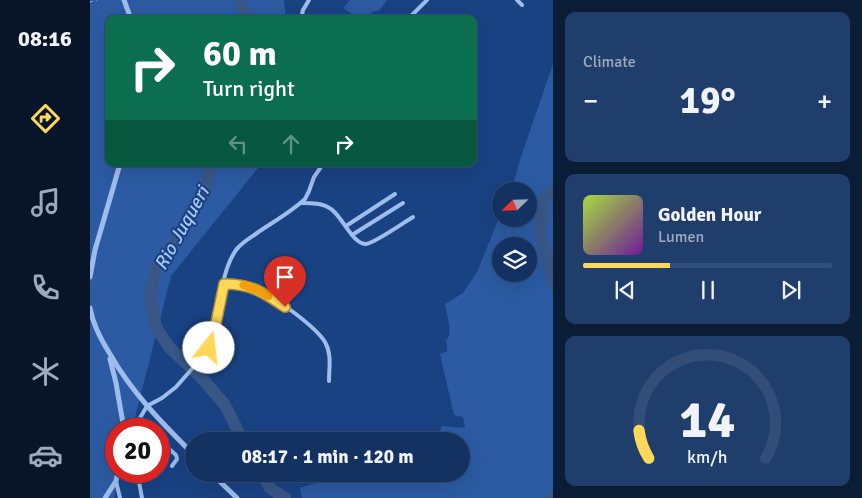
<!DOCTYPE html>
<html lang="en">
<head>
<meta charset="utf-8">
<style>
  :root { --surface:#133262; --page:#203e6b; --text:#f1f3f6; --muted:#9daabe; --line:#324d77; --accent:#ffd759 }
  body { margin:0; font-family:Signika,sans-serif; background:var(--page); color:var(--text); height:100vh; display:flex; flex-direction:column; font-size:19px; white-space:nowrap }
  * { box-sizing:border-box; margin:0 }
  p { font-size:16px; color:var(--muted) }
  .icon { flex:none; width:28px; height:28px; fill:none; stroke:currentColor; stroke-width:2; stroke-linecap:round; stroke-linejoin:round }
  .map { position:relative; flex:1; overflow:hidden }
  .panel { display:flex; flex-direction:column; gap:12px; padding:12px; background:#0a1c36; width:309px }
  .panel>* { flex:none }
  .guide { position:absolute; left:15px; top:15px; width:372px; height:152px; border-radius:10px; box-shadow:0 5px 20px #0002,0 0 0 1px var(--line); background:#0b6e4f; color:#fff; overflow:hidden }
  .needle { width:32px; rotate:247deg }
  .buttons { position:absolute; left:402px; top:182px; display:grid; gap:10px }
  .buttons a { display:grid; place-items:center; width:45px; height:45px; border-radius:50%; background:var(--surface); box-shadow:0 5px 20px #0002,0 0 0 1px var(--line); font-size:25px }
  .speed { position:absolute; left:15px; top:418px; display:flex; gap:10px; font-size:25px; font-weight:700; text-align:center }
  .speed>* { display:grid; place-content:center; width:65px; height:65px; border-radius:50%; background:var(--surface); box-shadow:0 5px 20px #0002,0 0 0 1px var(--line); line-height:1 }
  .speed .limit { border:8px solid #d22; background:#fff; color:#111 }
  .pin { position:absolute; display:grid; place-items:center; width:42px; height:42px; color:#fff; margin:-51px -21px; border-radius:50% 50% 50% 0; rotate:-45deg; box-shadow:0 0 5px #0007 }
  .pin .icon { rotate:45deg }
  .me { position:absolute; width:55px; margin:-28px; rotate:16deg; stroke-linejoin:round; filter:drop-shadow(0 0 4px #0008) }
  .turn { display:flex; align-items:center; gap:18px; height:105px; padding:0 15px; font-size:22px }
  .turn .icon { width:65px; height:65px; stroke-width:2.5 }
  .turn b { display:block; font-size:35px; line-height:42px }
  .lanes { display:flex; align-items:center; height:48px; padding:0 15px; background:#0003; justify-content:center; gap:25px; direction:ltr }
  .lanes .off { opacity:.35 }
  .big { font-size:38px; font-weight:800; line-height:1.1 }
  .panel .widget { flex:1; display:flex; flex-direction:column; justify-content:center; gap:8px; min-width:0; padding:0 18px; border-radius:10px; background:var(--page) }
  .panel .dial { align-items:center; gap:0 }
  .dial svg { height:130px; overflow:visible; fill:none; stroke:var(--line); stroke-width:7; stroke-linecap:round; text-anchor:middle }
  .dial text { fill:var(--text); stroke:none }
  .song { display:flex; align-items:center; gap:15px }
  .cover { width:60px; height:60px; border-radius:8px; background:linear-gradient(135deg,hsl(80 70% 55%),hsl(280 70% 35%)) }
  .played { height:5px; border-radius:2px; background:linear-gradient(90deg,var(--accent) 35%,var(--line) 35%) }
  .keys { display:flex; justify-content:space-around; direction:ltr }
  .heat { display:flex; justify-content:space-between; align-items:center; font-size:28px; direction:ltr }
  .trip { position:absolute; left:95px; top:432px; width:285px; height:50px; border-radius:25px; background:var(--surface); box-shadow:0 5px 20px #0002,0 0 0 1px var(--line); font-weight:800; line-height:50px; text-align:center }
  main { display:flex; flex:1; min-height:0 }
  .dock { display:flex; flex-direction:column; width:90px; justify-content:space-around; align-items:center; background:#081427; color:var(--muted) }
  .dock .icon { width:35px; height:35px }
  .dock .active { color:var(--accent) }
  .dock b { font-size:22px; color:var(--text) }
  .map>svg:first-child { display:block }
</style>
</head>
<body>
<main>
<nav class="dock">
<b>08:16</b>
<svg class="icon active" aria-label="directions" viewBox="0 0 24 24"><path d="M12 3l9 9-9 9-9-9zM9 14v-3h6M13 9l2 2-2 2"/></svg>
<svg class="icon" aria-label="music" viewBox="0 0 24 24"><path d="M9 18V5l10-2v13"/><circle cx="6" cy="18" r="3"/><circle cx="16" cy="16" r="3"/></svg>
<svg class="icon" aria-label="phone" viewBox="0 0 24 24"><path d="M5 4h4l2 5-3 2q2 4 5 5l2-3 5 2v4C11 20 4 13 5 4z"/></svg>
<svg class="icon" aria-label="climate" viewBox="0 0 24 24"><path d="M12 3v18M4 7l16 10M4 17L20 7"/></svg>
<svg class="icon" aria-label="car" viewBox="0 0 24 24"><path d="M5 17H2v-5l4-1 3-4h7l3 4 3 1v5h-3M9 17h6M6 11h13"/><circle cx="7" cy="17" r="2"/><circle cx="17" cy="17" r="2"/></svg>
</nav>
<div class="map">
<svg width="464" height="498" viewBox="0 0 464 498">
  <rect width="100%" height="100%" fill="#194283"/>
  <!-- green -->
  <g fill="#2c5ba3" fill-rule="evenodd">
    <polygon points="0,0 194,0 196,19 19,19 19,164 168,164 168,168 81,276 42,429 26,429 26,471 31,471 24,498 0,498"/>
    <polygon points="260,0 297,0 290,10 282,12 276,19 270,19 253,8"/>
    <path d="M463,64V498H212L210,488L242,478L245,474H371V441H346L352,426L375,428L373,417L364,415L350,354L357,351V344L356,341C364,332 356,315 355,304L373,293L387,272L411,213V219H439V191H421L431,157ZM439,246V274H411V246Z"/>
  </g>
  <g fill="none" stroke-linecap="round" stroke-linejoin="round">
    <!-- river -->
    <g stroke="#385787" stroke-width="12">
      <polyline points="149,0 158,19"/>
      <polyline points="120,164 117,190 90,235 66,268 60,297 66,327 79,347 110,376 135,405 153,441"/>
      <polyline points="464,189 454,200 450,234 464,285"/>
      <polyline points="172,474 180,488 195,498"/>
      <polyline points="462,498 464,498"/>
    </g>
    <!-- path -->
    <polyline stroke="#9ebdec" stroke-width="1" stroke-dasharray="2.5 4" stroke-linecap="butt" points="0,2 7,0"/>
    <!-- lane -->
    <g stroke="#9ebdec" stroke-width="4">
      <polyline points="427,0 432,5"/>
      <polyline points="211,19 213,10 219,0"/>
      <polyline points="318,19 337,0"/>
      <path d="M211,203C221,203 233,203 241,209C252,216 263,245 276,244C285,243 313,223 323,217"/>
      <polyline points="256,226 305,194"/>
      <polyline points="262,235 313,203"/>
      <path d="M134,284C145,284 157,285 168,290C185,297 226,327 235,342C242,354 239,368 239,381"/>
      <polyline points="47,423 55,429"/>
      <path d="M46,429L47,423L57,406L72,398L86,387L115,354C133,323 126,279 146,250C151,243 160,238 167,233C183,222 201,212 215,199L219,191L224,177L233,164"/>
      <polyline points="69,440 86,455 87,459 82,466"/>
      <polyline points="47,471 52,498"/>
      <polyline points="26,481 30,498"/>
    </g>
    <!-- street -->
    <g stroke="#9ebdec" stroke-width="5">
      <polyline points="34,0 41,19"/>
      <polyline points="0,277 5,250 30,164"/>
      <path d="M0,308C3,325 11,340 20,354C42,393 73,424 104,455"/>
      <polyline points="20,359 26,383 34,429"/>
      <polyline points="122,474 147,498"/>
      <polyline points="15,498 26,481 28,471"/>
    </g>
  </g>
  <g fill="none" stroke-linecap="round" stroke-linejoin="round">
    <defs>
      <path id="route" d="M119,348L124,333L134,284C161,284 173,292 195,307"/>
    </defs>
    <!-- route casing -->
    <use href="#route" stroke="#a68c3a" stroke-width="12"/>
    <!-- route -->
    <use href="#route" stroke="#ffd759" stroke-width="9"/>
    <!-- slow -->
    <polyline stroke="#f59e0b" stroke-width="9" points="154,285 168,290 178,296"/>
  </g>
  <g text-anchor="middle" stroke-width="4" stroke-linejoin="round" paint-order="stroke">
    <!-- water labels -->
    <g font-size="19" font-style="italic" fill="#a9c7f3" stroke="#194283">
      <text transform="translate(91 228) rotate(-61)" y="7">Rio Juqueri</text>
    </g>
  </g>
</svg>
<div class="buttons">
<a><svg class="needle" viewBox="-14 -14 28 28"><path d="M0-13l5 13h-10z" fill="#e53935"/><path d="M0 13l5-13h-10z" fill="#9daabe"/></svg></a>
<a><svg class="icon" aria-label="layers" viewBox="0 0 24 24"><path d="M12 4l9 5-9 5-9-5zM3 14l9 5 9-5"/></svg></a>
</div>
<div class="speed"><div class="limit">20</div></div>
<div class="pin" style="left:195px;top:307px;background:#d93025"><svg class="icon" aria-label="arrive" viewBox="0 0 24 24"><path d="M6 21V4h12l-3 4 3 4H6"/></svg></div>
<svg class="me" style="left:119px;top:348px" viewBox="-20 -20 40 40"><circle r="19" fill="#fff"/><path d="M0-13L10 11 0 6-10 11z" fill="#ffd759"/></svg>
<div class="trip">08:17 · 1 min · 120 m</div>
<div class="guide">
<div class="turn"><svg class="icon" aria-label="right" viewBox="0 0 24 24"><path d="M7 20v-9h11M14 6l5 5-5 5"/></svg><div><b>60 m</b>Turn right</div></div>
<div class="lanes"><svg class="icon off" aria-label="left" viewBox="0 0 24 24"><path d="M17 20v-9H6M10 6l-5 5 5 5"/></svg><svg class="icon off" aria-label="ahead" viewBox="0 0 24 24"><path d="M12 20V5M6 11l6-6 6 6"/></svg><svg class="icon" aria-label="right" viewBox="0 0 24 24"><path d="M7 20v-9h11M14 6l5 5-5 5"/></svg></div>
</div>
</div>
<section class="panel">
<div class="widget"><p>Climate</p>
<div class="heat"><a>−</a><b class="big">19°</b><a>+</a></div>
</div>
<div class="widget">
<div class="song"><i class="cover"></i><div><b>Golden Hour</b><p>Lumen</p></div></div>
<div class="played"></div>
<div class="keys"><svg class="icon" aria-label="previous" viewBox="0 0 24 24"><path d="M18 5L8 12l10 7zM5 5v14"/></svg><svg class="icon" aria-label="pause" viewBox="0 0 24 24"><path d="M8 5v14M16 5v14"/></svg><svg class="icon" aria-label="next" viewBox="0 0 24 24"><path d="M6 5l10 7-10 7zM19 5v14"/></svg></div>
</div>
<div class="widget dial"><svg viewBox="0 0 100 80">
<path d="M14 69A42 42 0 1 1 86 69"/>
<path d="M14 69A42 42 0 0 1 8 52" stroke="#ffd759"/>
<text x="50" y="56" font-size="32" font-weight="700">14</text>
<text x="50" y="72" font-size="11">km/h</text>
</svg></div>
</section>
</main>
</body>
</html>
